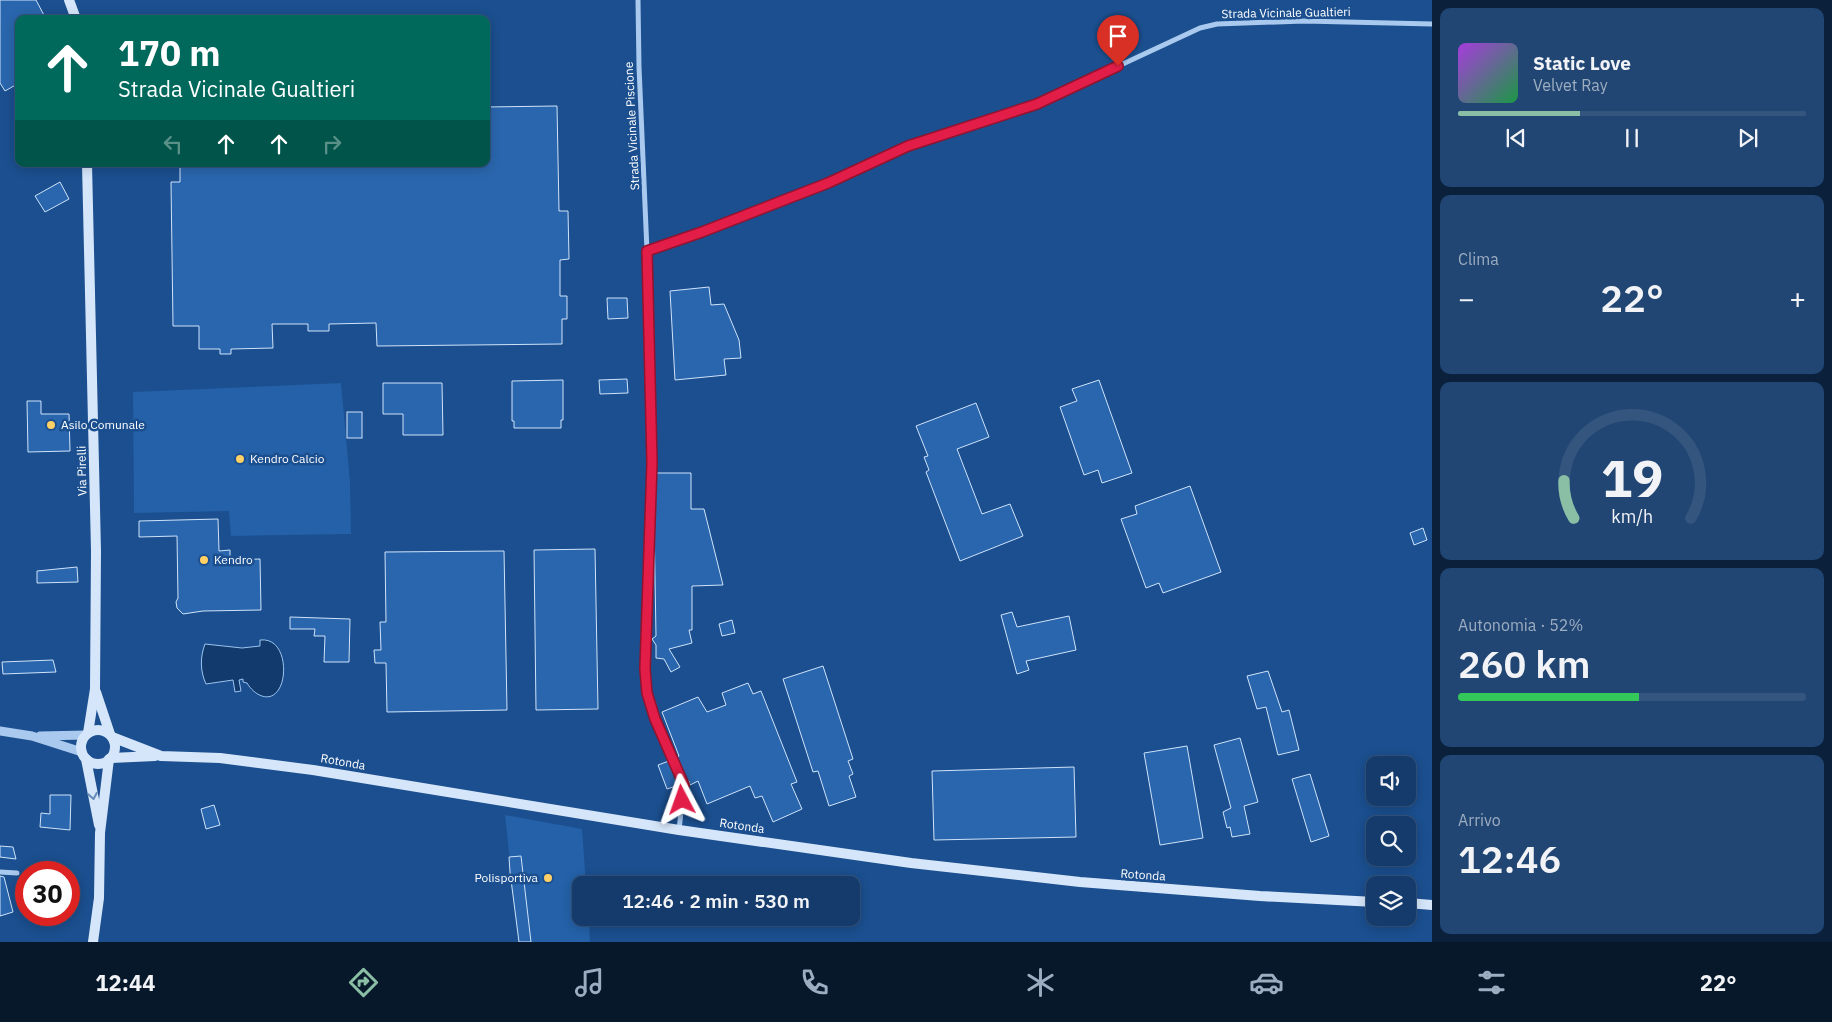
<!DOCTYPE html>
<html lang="it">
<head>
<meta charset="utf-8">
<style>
  :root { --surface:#143b6b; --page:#214673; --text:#f1f3f6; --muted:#9dadc1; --line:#33557e; --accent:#8abfa5 }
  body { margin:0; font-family:"IBM Plex Sans",sans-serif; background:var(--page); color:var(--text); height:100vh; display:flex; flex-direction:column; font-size:19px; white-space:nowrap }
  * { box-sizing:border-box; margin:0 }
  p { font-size:16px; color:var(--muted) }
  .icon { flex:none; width:28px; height:28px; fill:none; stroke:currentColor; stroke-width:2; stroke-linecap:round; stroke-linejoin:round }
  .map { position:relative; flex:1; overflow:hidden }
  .details { display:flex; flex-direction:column; gap:8px; padding:8px; background:#0b203b; width:400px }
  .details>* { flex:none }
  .top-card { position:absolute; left:15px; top:15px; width:475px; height:152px; border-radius:10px; box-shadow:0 2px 12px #0003,0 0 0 1px var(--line); background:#00695c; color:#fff; overflow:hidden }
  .tools { position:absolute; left:1366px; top:756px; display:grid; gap:10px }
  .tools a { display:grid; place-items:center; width:50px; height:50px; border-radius:10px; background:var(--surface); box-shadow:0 2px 12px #0003,0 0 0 1px var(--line); font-size:25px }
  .speed { position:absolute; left:15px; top:861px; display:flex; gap:10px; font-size:25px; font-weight:700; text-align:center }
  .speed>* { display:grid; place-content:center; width:65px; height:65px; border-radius:50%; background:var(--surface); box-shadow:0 2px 12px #0003,0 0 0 1px var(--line); line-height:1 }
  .speed .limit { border:8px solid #d22; background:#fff; color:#111 }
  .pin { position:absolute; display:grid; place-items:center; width:42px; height:42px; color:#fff; margin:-51px -21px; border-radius:50% 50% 50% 0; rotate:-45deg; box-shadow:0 0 5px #0007 }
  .pin .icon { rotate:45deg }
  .me { position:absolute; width:55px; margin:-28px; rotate:356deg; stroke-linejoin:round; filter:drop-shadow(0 0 4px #0008) }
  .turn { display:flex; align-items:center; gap:18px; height:105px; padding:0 20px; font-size:22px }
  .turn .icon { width:65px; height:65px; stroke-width:2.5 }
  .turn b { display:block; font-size:35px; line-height:42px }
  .lanes { display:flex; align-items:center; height:48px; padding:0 20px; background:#0003; justify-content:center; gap:25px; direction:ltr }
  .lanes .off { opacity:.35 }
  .big { font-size:38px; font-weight:600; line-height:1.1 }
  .details .widget { flex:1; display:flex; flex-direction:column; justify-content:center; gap:8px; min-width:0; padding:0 18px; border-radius:10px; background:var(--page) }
  .details .dial { align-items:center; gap:0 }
  .dial svg { height:130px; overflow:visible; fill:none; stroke:var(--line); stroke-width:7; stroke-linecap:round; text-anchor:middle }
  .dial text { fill:var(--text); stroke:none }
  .song { display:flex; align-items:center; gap:15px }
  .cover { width:60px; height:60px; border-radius:8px; background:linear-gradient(135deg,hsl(280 70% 55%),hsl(140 70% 35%)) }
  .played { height:5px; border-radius:2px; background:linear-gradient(90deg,var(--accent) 35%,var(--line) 35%) }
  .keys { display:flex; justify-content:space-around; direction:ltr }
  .heat { display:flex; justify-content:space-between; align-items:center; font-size:28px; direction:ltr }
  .charge { height:8px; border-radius:4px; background:linear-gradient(90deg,#34c759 52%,var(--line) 0) }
  .trip { position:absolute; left:572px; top:876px; width:288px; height:50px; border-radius:10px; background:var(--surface); box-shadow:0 2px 12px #0003,0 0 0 1px var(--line); font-weight:600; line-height:50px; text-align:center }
  .tabs { display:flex; height:80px; justify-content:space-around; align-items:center; background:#08182b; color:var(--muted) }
  .tabs .icon { width:35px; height:35px }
  .tabs .active { color:var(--accent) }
  .tabs b { font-size:22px; color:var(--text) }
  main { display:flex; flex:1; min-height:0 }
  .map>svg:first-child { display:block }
</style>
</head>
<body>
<main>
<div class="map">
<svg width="1432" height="942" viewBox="0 0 1432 942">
  <rect width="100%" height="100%" fill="#1b4f8f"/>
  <!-- green -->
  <g fill="#2461a8">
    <polygon points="341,383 350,482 351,534 231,536 229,511 134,513 133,392"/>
    <polygon points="505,815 582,829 586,885 581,885 581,918 589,918 590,942 519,942"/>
  </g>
  <!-- water -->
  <path fill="#123a6d" stroke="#9cc4f0" d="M260,640C285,637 288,675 279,689C270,704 254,695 247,683L243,682V679L239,680L241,691L235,692L233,680L206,684C200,671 200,657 205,644L242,648L260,646Z"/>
  <!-- building -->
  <g fill="#2a66ad" stroke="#cfe3fa">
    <polygon points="0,0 36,0 46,19 19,19 19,83 5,91 0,83"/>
    <polygon points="557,106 559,211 568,211 569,259 560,260 560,296 567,296 567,319 562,319 562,344 377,346 376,323 329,324 329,331 308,331 308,324 272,324 273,348 231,349 231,354 220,354 220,349 199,349 199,326 173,326 171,182 180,182 180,164 486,164 486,107"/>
    <polygon points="60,182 69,199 45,212 35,196"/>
    <polygon points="709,287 711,305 724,304 739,340 741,358 724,359 726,375 675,380 670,291"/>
    <polygon points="607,298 627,298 628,318 608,319"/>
    <polygon points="627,379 628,393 600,394 599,380"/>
    <polygon points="563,380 563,420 561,420 561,428 514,428 514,421 512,421 512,381"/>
    <polygon points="1099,380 1132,473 1102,483 1098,470 1084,475 1060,407 1077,401 1072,389"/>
    <polygon points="383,383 442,383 443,435 403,435 403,414 383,414"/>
    <polygon points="27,401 41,401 41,414 69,414 70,451 28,452"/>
    <polygon points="976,403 989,437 957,449 982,514 1010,504 1023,536 960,561 926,472 929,470 924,457 928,456 916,426"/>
    <rect x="347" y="412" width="15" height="26"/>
    <polygon points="656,473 691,473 691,509 704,509 723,585 692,586 692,630 689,630 692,643 669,649 680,667 671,672 664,659 656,658 656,645 652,639 656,636 654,519"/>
    <polygon points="1190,486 1221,572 1163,593 1159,583 1146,588 1121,519 1137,514 1135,506"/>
    <polygon points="218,519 219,551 230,550 230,560 260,559 261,610 203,611 183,614 177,608 176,602 178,598 177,536 139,537 139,521"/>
    <polygon points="1423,528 1427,540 1414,545 1410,533"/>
    <polygon points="595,549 598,709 536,710 534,550"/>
    <polygon points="504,551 507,710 387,712 386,663 375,663 374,650 381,650 380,622 386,622 385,552"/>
    <polygon points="77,567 78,582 37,583 37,571"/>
    <polygon points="1012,612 1017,627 1069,616 1076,650 1026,661 1029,670 1017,674 1001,615"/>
    <polygon points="290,617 350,619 349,662 324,662 325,636 314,636 315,629 290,629"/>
    <polygon points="732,620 735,633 722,636 719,624"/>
    <polygon points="53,660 56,672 3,674 2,662"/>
    <polygon points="823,666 853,759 848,761 853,774 849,776 856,797 829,806 818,771 813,772 783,679"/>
    <polygon points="1268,671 1282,712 1289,710 1299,750 1278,755 1266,707 1257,709 1247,676"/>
    <polygon points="748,683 753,694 761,691 797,782 791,784 802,809 773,822 762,796 755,798 750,786 707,804 698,781 690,785 689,781 687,781 677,757 679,756 662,712 698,697 707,712 726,705 722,693"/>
    <polygon points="1240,738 1258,802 1244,806 1250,834 1232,837 1230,827 1227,828 1223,812 1231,808 1214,745"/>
    <polygon points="1187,746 1203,838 1160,845 1144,753"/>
    <polygon points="669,761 679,785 667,789 658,765"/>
    <polygon points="1074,767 1076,837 934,840 932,771"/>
    <polygon points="1310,774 1329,836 1311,842 1292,779"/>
    <polygon points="50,795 71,795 70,830 40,827 41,813 50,814"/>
    <polygon points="214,805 220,825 206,829 201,809"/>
    <polygon points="0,846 13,847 16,859 0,857"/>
    <polygon points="521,856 531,942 519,942 510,872 509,857"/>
    <polygon points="0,876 4,877 13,912 0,916"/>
  </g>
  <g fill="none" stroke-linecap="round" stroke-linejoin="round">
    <!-- minor -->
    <g stroke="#a9c9ee" stroke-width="5">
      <polyline points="638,0 639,67 647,251"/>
      <polyline points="679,830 684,785 655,719 647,693 645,669 652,463 647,251 703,232 828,183 908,146 1037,104 1200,28 1217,24 1304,21 1432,24"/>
      <polyline points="0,872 17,873"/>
    </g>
    <!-- tertiary -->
    <g stroke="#a9c9ee" stroke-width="9">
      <polyline points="0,731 32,736 82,752"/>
      <polyline points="40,736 86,735"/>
    </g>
    <!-- secondary -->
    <g stroke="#d6e6fa" stroke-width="10">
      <polyline points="69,0 76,19"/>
      <polyline points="87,164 96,551 95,689 88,733"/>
      <polyline points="96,692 110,734"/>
      <circle cx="98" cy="747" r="17"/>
      <polyline points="112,737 161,756 220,758 313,770 679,830 911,863 1080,882 1260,896 1375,902"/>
      <polyline points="111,758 155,756"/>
      <polyline points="86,759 99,825"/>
      <polyline points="1408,903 1432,905"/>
      <polyline points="93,942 99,898 100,833 109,759"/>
    </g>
  </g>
  <!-- one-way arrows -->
  <defs><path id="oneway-chevron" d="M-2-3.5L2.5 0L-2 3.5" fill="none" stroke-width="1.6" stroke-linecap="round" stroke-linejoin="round" transform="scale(1.25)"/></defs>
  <use stroke="#668bba" href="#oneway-chevron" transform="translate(93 796) rotate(80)"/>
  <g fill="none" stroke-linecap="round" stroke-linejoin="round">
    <defs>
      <polyline id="route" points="682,800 684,785 655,719 647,693 645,669 652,463 647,251 702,232 828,183 908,146 1037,104 1118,66"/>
    </defs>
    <!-- route casing -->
    <use href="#route" stroke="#92132f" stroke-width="12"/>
    <!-- route -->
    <use href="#route" stroke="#e11d48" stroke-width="9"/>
  </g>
  <!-- markers -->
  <g fill="#ffd166" stroke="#1b4f8f" stroke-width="2">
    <circle cx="51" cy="425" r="5"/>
    <circle cx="240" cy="459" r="5"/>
    <circle cx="204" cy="560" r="5"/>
    <circle cx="548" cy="878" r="5"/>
  </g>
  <g text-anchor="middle" stroke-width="5" stroke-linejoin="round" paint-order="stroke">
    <!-- street labels -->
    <g font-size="12" fill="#fff" stroke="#1b4f8f">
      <text transform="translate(1286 13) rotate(-1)" y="4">Strada Vicinale Gualtieri</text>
      <text transform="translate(632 126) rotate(-93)" y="4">Strada Vicinale Piscione</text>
      <text transform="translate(82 471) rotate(-91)" y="4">Via Pirelli</text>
      <text transform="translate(343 762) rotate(10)" y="4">Rotonda</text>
      <text transform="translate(742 826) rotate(8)" y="4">Rotonda</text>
      <text transform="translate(1143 875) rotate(4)" y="4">Rotonda</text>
    </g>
    <!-- poi labels -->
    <g font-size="12" fill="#fff" stroke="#1b4f8f" text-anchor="start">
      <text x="61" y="429">Asilo Comunale</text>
      <text x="250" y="463">Kendro Calcio</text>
      <text x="214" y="564">Kendro</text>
      <text x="538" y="882" text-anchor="end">Polisportiva</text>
    </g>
  </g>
</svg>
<div class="tools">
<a><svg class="icon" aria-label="sound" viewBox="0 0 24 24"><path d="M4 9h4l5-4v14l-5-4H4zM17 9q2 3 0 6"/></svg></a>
<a><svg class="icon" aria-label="search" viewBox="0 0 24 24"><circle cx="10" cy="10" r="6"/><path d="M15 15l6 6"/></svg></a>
<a><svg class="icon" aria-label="layers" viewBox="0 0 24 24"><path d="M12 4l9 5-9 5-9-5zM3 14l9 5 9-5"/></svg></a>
</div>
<div class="speed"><div class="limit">30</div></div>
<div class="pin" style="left:1118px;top:66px;background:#d93025"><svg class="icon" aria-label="arrive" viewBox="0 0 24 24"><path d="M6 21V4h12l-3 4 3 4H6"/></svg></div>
<svg class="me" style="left:682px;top:800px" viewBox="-20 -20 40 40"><path d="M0-17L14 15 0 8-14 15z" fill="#e11d48" stroke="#fff" stroke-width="4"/></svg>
<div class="trip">12:46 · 2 min · 530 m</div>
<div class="top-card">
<div class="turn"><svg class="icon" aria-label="ahead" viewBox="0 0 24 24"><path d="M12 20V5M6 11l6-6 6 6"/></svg><div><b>170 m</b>Strada Vicinale Gualtieri</div></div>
<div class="lanes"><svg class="icon off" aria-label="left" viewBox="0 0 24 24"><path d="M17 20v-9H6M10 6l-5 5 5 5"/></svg><svg class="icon" aria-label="ahead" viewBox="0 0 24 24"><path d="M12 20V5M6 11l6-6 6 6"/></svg><svg class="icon" aria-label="ahead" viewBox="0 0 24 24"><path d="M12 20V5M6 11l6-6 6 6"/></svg><svg class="icon off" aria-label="right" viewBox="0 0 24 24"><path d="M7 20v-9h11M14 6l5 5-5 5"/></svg></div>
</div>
</div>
<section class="details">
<div class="widget">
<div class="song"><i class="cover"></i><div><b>Static Love</b><p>Velvet Ray</p></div></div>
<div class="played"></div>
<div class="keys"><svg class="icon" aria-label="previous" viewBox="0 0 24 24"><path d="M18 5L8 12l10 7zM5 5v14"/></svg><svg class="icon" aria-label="pause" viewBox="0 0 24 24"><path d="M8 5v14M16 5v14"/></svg><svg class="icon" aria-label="next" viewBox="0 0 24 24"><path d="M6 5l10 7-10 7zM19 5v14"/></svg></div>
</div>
<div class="widget"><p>Clima</p>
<div class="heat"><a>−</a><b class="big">22°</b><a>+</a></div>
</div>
<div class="widget dial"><svg viewBox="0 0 100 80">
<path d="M14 69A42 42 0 1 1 86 69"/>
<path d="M14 69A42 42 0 0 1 8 46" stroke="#8abfa5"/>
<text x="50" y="56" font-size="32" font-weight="700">19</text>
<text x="50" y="72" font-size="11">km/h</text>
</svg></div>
<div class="widget"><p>Autonomia · 52%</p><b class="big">260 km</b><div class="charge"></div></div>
<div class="widget"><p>Arrivo</p><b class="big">12:46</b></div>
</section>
</main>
<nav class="tabs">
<b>12:44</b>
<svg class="icon active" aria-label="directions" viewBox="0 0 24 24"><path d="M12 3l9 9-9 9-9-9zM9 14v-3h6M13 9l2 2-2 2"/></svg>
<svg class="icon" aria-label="music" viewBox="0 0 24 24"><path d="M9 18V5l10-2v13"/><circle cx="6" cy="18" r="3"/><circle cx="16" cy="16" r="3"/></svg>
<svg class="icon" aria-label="phone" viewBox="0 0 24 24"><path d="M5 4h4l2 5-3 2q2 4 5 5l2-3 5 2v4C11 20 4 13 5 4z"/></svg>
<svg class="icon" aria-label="climate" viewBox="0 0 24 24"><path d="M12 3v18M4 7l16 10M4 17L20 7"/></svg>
<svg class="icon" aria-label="car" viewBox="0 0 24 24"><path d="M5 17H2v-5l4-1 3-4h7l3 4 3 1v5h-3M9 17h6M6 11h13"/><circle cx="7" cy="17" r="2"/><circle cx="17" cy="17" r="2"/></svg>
<svg class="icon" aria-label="filters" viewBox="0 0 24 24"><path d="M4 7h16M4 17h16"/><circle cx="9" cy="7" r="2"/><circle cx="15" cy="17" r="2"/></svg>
<b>22°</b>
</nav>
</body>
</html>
